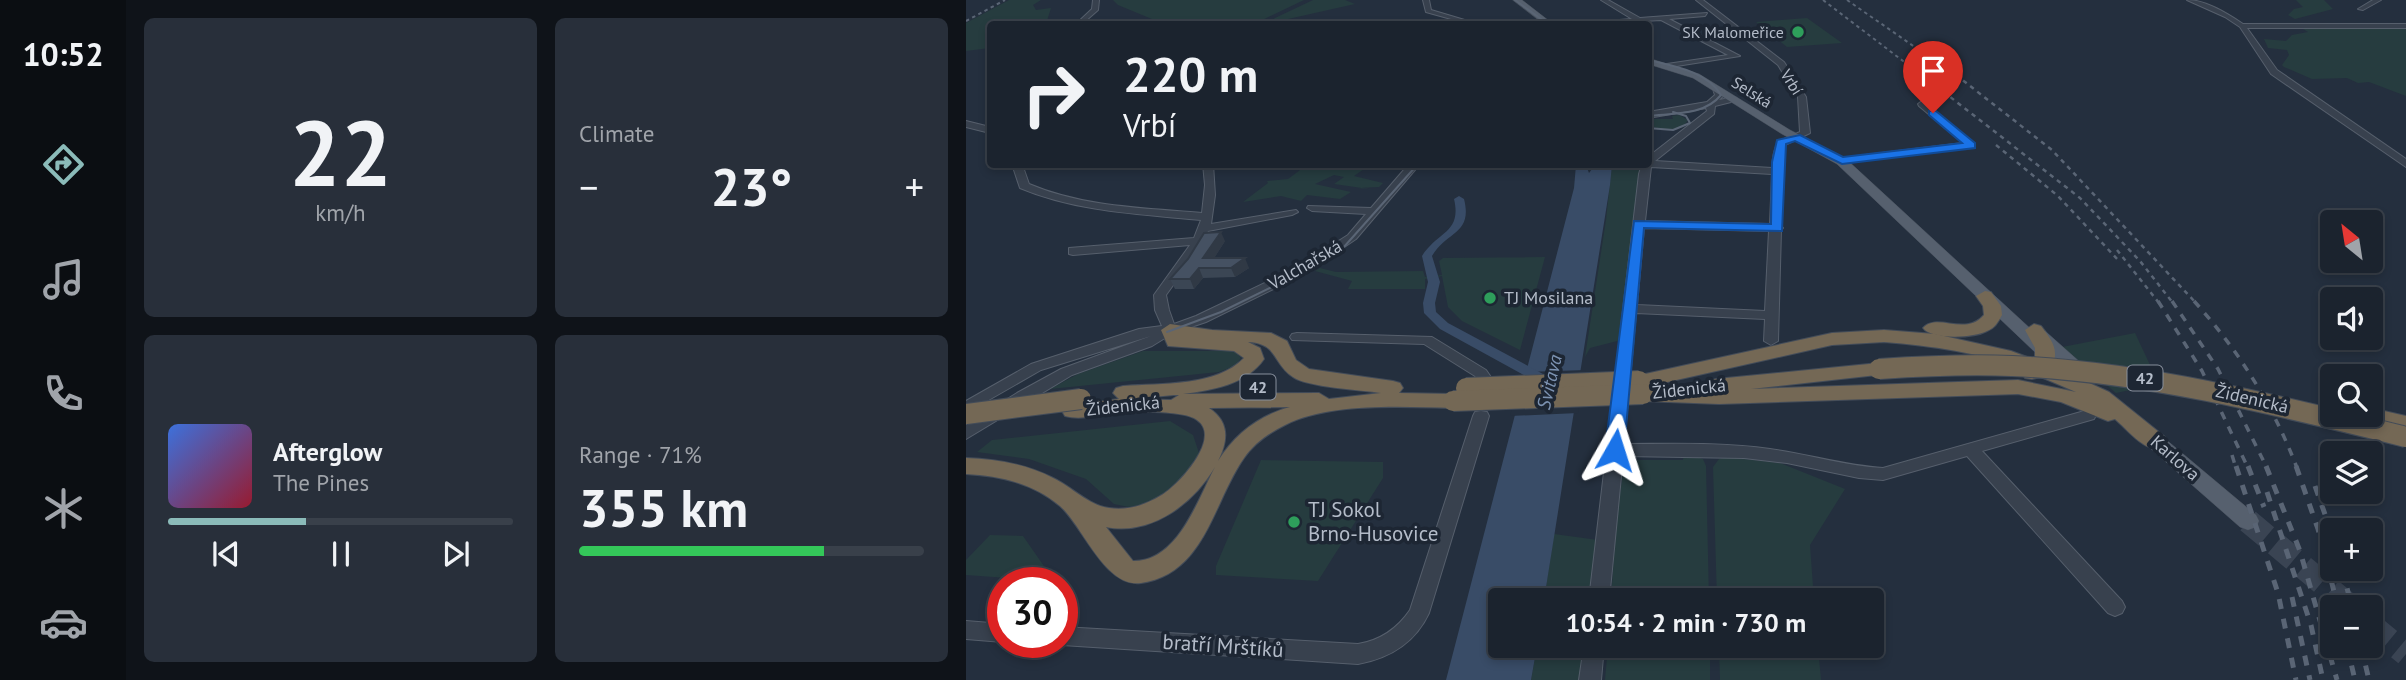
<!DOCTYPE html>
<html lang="en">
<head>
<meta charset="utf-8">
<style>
  :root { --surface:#1b232e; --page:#282f3a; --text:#f1f3f6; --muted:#a0a4aa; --line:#39404a; --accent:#8bbbb9 }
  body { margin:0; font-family:"PT Sans",sans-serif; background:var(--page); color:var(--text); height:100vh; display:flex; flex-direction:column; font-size:26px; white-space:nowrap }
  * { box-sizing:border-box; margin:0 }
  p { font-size:23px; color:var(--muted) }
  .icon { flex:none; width:38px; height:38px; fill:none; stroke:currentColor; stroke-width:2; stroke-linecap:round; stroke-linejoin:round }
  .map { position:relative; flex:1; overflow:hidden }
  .side { display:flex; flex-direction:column; gap:18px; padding:18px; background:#0f1319; width:840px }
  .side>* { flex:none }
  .hud { position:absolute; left:21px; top:21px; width:665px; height:147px; border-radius:7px; box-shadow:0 4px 10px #0003,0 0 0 2px var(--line); background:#1b232e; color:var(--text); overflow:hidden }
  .needle { width:46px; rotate:330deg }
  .fabs { position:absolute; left:1354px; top:210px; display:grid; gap:14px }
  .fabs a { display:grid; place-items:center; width:63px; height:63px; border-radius:7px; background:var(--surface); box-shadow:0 4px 10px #0003,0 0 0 2px var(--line); font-size:35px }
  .speed { position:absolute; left:21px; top:567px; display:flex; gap:14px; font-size:35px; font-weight:700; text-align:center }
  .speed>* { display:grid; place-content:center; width:91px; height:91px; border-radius:50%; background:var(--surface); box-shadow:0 4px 10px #0003,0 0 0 2px var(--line); line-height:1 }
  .speed .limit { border:10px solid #d22; background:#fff; color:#111 }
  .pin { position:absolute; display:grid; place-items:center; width:60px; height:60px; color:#fff; margin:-72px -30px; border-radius:50% 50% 50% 0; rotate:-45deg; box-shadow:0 0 7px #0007 }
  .pin .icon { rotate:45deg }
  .me { position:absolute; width:77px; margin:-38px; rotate:6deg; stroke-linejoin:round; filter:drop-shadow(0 0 5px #0008) }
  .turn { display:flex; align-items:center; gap:24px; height:147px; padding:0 21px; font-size:32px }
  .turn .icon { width:91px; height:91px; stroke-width:2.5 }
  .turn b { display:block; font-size:49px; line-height:60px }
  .big { font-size:52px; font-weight:700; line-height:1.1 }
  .side .card { flex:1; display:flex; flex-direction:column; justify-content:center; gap:10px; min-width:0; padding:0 24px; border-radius:10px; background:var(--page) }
  .side .dial { align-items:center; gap:0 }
  .dial b { font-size:91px; line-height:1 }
  .song { display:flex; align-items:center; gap:21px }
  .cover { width:84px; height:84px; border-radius:10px; background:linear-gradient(135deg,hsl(220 70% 55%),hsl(350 70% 35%)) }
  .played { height:7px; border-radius:4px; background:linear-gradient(90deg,var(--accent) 40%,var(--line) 40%) }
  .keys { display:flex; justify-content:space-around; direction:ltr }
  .heat { display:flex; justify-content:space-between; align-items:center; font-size:38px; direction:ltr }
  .charge { height:10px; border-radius:5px; background:linear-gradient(90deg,#34c759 71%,var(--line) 0) }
  .side .tiles { flex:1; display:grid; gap:18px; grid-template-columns:repeat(2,1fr) }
  .trip { position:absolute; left:522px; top:588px; width:396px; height:70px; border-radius:7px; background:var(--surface); box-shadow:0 4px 10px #0003,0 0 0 2px var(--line); font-weight:700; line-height:70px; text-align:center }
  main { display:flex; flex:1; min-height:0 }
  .menu { display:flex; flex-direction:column; width:126px; justify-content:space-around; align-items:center; background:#0b0e12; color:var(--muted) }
  .menu .icon { width:49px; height:49px }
  .menu .current { color:var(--accent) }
  .menu b { font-size:32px; color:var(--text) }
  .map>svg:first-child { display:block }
</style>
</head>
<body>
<main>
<nav class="menu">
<b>10:52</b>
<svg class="icon current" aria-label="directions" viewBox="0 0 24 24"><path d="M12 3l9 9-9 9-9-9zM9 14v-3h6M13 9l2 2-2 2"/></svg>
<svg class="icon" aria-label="music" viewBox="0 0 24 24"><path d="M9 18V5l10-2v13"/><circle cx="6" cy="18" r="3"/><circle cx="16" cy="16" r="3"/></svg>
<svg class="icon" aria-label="phone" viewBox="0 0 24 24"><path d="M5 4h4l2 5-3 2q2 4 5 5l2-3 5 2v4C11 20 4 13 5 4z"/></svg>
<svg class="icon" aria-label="climate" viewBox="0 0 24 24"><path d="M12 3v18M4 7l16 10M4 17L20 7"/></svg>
<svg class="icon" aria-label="car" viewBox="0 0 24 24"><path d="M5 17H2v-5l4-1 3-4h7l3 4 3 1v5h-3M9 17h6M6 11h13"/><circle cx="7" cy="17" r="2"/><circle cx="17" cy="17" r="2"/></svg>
</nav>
<section class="side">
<div class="tiles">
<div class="card dial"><b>22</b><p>km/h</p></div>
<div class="card"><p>Climate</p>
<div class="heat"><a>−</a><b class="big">23°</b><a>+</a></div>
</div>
<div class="card">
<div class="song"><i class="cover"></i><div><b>Afterglow</b><p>The Pines</p></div></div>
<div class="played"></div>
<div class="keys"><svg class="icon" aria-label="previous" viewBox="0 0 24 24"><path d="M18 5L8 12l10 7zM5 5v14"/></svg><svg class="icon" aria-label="pause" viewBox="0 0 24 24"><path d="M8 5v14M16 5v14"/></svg><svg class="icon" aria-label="next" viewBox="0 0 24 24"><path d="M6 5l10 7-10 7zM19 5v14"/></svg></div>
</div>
<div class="card"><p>Range · 71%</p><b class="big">355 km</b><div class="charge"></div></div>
</div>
</section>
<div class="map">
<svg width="1440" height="680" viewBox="0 0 1440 680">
  <rect width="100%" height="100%" fill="#242f3e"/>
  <!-- green -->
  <g fill="#263c3f">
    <polygon points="43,0 75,0 67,5 70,10 85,8 80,24 24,24 24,48 0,51 0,23"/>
    <polygon points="147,0 338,0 288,24 198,24 152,5"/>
    <polygon points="347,0 379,0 389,4 322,19 318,24 301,24 309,18"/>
    <polygon points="1330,0 1358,0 1367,9 1329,19 1322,15 1328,9 1337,7"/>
    <polygon points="841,18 876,43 821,47 790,22"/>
    <polygon points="1334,27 1440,27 1440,96 1403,82 1392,83 1381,78 1346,79 1318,67 1316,65 1323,55 1321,50 1302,48 1298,39 1320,41 1326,35 1342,32"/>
    <polygon points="713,115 722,120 716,128 699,130 683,126 683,119 707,119 706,116"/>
    <polygon points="342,164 376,165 398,169 388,176 417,183 413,187 392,188 410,190 368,184 378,177 368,175 349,184 385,192 374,199 341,195 335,201 315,196 277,202 302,183 301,181 322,179"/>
    <polygon points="646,165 677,165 655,340 624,348 619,357 640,220"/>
    <polygon points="579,257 554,350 496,321 482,307 476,276 459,279 459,289 382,289 386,281 349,271 354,268 370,272 457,271 459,277 476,275 473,261 477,258"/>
    <polygon points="1169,333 1193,384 1150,393 1096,347"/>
    <polygon points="177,351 269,351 275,358 269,366 253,372 84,389 112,374"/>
    <polygon points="204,421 227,435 233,453 210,489 190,502 163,507 148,504 120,479 63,459 11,452 26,440"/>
    <polygon points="718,454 737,459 740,466 743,600 645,600 651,512 658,467 668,460 717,460"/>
    <polygon points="761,457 814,463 879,489 844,545 848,600 751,600 747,467 753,459"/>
    <polygon points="295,460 417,462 417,478 352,581 250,575 250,566"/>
    <polygon points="588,534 632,540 625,600 578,600"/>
    <polygon points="24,535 57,536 80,569 71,580 0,575 0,560"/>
    <polygon points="571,646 620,646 616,680 565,680"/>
    <polygon points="642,646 744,646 744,680 639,680"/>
    <polygon points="753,646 852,646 855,680 754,680"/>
  </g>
  <!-- water -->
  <polygon fill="#394c67" points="610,165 620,165 623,173 629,165 646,165 644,185 578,600 534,600 534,646 571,646 565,680 480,680 608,188"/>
  <!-- pier -->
  <polygon fill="#242f3e" points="620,370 612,413 544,416 555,372"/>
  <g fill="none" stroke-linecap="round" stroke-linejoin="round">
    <!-- canal -->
    <path fill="#394c67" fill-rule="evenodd" d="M493,196L498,199C507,234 481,231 466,256L474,282L469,303L470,312L482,323L577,374L579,377L577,380H567L474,329L458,313L457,303L462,282L456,256C472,231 496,233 488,199Z"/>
    <!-- major-tunnel -->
    <g stroke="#3a4453" stroke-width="24" stroke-dasharray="24 12" stroke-linecap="butt">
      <polyline points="1282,521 1385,607"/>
      <polyline points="1405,625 1440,654"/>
    </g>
    <defs>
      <g id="minor">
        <polygon points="127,0 133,0 132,10 116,24 110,24 126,9"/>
        <polygon points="457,0 463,0 465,10 512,24 503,24 460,12"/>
        <polygon points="635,0 642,0 674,18 741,13 739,16 703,19 774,56 698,68 697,66 701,64 762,55 695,20 625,24 628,22 666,19"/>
        <path d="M730,0H737L818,62L840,97L844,133L819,145L817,148L815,226L817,228L815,230L812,341L805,345L798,341L799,319L670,313L658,444C707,444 756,442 804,449C842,454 879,466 917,468L1122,410L1128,411L1130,415L1128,419L1016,451L1156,601L1159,607L1156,613L1149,616L1142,613L1001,456L917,480L893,478L821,463L778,458L657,456L643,600H623L673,174L676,164H682V157L741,111L740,108L682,118V112L741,102L749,95L747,89L751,87L755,89L757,96L753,100L769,97L773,100L749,106L748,114L689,161L806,168C808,141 810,142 834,132L832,97L812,65ZM685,167L806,174L804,224L679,221ZM678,228L803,231L799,311L671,305Z"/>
        <path d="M1221,0C1240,0 1262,14 1277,24H1440V28H1281L1311,70L1440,159V167L1305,74L1274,27L1259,17Z"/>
        <polygon points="1407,0 1415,0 1397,10 1392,9"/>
        <polygon points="956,101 1008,143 1008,147 872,163 872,159 875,158 997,143 953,106 952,104"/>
        <polygon points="0,121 24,127 24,133 0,127"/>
        <path d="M46,164H56L63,184C117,207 178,208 236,213L239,185L237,164H247L249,195L245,224L330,210L332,212L326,215L242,231L236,245L200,295L203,310L208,324L230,316L332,267L382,235L400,214L346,211L341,208L342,206L405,208L443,164H454L390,239L340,273L240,322L207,333L186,346L106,375L0,439V425L51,393L95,369L185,336L75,370L0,413V401L65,364L173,329L196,326L189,310L188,295L224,245L107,255L103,254V248L228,238L235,220C174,214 111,212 54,188Z"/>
        <polygon points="331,333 466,337 520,370 529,383 521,388 516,386 509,376 458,344 326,340 324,337 326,334"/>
        <path d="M515,411L521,412L523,416L463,613C449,643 424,658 392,664L96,645L89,643L96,642V627L392,644C415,640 431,629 444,610L507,416L509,412Z"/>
        <polygon points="0,621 37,624 37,642 0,639"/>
        <polygon points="618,646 638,646 635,680 613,680"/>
      </g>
      <g id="major">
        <polygon points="547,0 556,0 587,24 578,24"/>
        <polygon points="682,58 733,74 824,130 879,158 1067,331 1079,331 1124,371 1126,375 1124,379 1110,379 1084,355 1072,355 871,164 816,134 727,78 682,64"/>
        <polygon points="1191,436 1198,438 1290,515 1293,521 1290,527 1282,530 1274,527 1184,448 1181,443 1184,438"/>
      </g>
      <g id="highway">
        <path d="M1019,291L1025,292L1035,306L1036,315C1032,322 1029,328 1021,331C1008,338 966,340 957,328C971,312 999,337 1018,315L1017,306L1010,296Z"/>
        <path d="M204,324L246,330L305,333L321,341L330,360L343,369L427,381L434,383L437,388L433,393L487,394L494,396L498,401L494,406L487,408C437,407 365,402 319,425C303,433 288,443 278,458C247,502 239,574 175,583C139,588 117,526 94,506C67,483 34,476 0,474V458C30,459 60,464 87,478C106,487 122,505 143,508C161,511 179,505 194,496C211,487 257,438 231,420C216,409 161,412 141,414C128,416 113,420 99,416L96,411L99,406L153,399L147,393L150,388L157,386C195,383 250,387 278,358L268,351L202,346L195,330ZM282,342C312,343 306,363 327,377C340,387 396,390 415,393L363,399L353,393L217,394C246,390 280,385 298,359L294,348ZM208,395H213L205,400L165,399ZM324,407C292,416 269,434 252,461C262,441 264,422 243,408ZM249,467C232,499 212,562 167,561L140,527C185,536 227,504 249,467Z"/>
        <path d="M1068,324L1075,326C1085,339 1094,350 1086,366L1143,392L1199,437L1202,443L1199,449C1180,454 1163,431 1149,419L1142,421L1095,402L1052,394L753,404L677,401L670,399L667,394L670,389L676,387L670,386L667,381L670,376L866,333L918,330L969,334L1045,351L1069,360V348L1059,330ZM918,342C966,346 1013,352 1058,370L1056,373L1059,378L1066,379L1075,377L1110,392L1052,380L785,389L920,374L923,369L920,364L913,363L750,379L743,381L740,386L742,390L679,387L866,345Z"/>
        <polygon points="1405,408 1440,416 1440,432 1394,420 1391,415 1405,415"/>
      </g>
    </defs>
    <!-- minor casing -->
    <use href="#minor" stroke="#565f6c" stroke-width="2"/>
    <!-- major casing -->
    <use href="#major" stroke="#414a57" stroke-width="1"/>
    <!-- highway casing -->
    <use href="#highway" stroke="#434c59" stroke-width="2"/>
    <!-- minor -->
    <use href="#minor" fill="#38414e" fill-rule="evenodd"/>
    <!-- major -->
    <use href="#major" fill="#56606e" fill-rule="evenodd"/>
    <!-- highway -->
    <use href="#highway" fill="#746855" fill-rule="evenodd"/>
    <!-- tram -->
    <g stroke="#5a6575" stroke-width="2">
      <polyline points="549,0 582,24"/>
      <path d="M682,60C707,66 741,71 755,95C738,116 707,113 682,116"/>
      <polyline points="682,128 707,130 724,123 720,116 707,112"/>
      <polyline points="201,332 255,312 338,271 377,248 452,164"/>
    </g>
    <!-- rail-far3 -->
    <g stroke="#5a6575" stroke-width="2" stroke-dasharray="3.5 3.5" stroke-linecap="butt">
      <polyline points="857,0 958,77"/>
      <polyline points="881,0 992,77"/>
      <polyline points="0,21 39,0"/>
    </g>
    <!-- rail-far2 -->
    <g stroke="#5a6575" stroke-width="2.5" stroke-dasharray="4.5 4.5" stroke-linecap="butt">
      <polyline points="956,75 1114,198 1174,261 1207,303"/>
      <polyline points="990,75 1086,150 1230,303"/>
      <polyline points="1030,145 1092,196 1154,262"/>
      <polyline points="1151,250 1193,303"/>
    </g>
    <!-- rail-far1 -->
    <g stroke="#5a6575" stroke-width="3.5" stroke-dasharray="8 8" stroke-linecap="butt">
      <polyline points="1192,301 1236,371 1282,468"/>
      <polyline points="1206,301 1252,369 1301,468"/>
      <path d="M1228,301C1273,351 1307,405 1331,468"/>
      <polyline points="1266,455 1270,468"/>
    </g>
    <!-- rail -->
    <g stroke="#5a6575" stroke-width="5" stroke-dasharray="10 10" stroke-linecap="butt">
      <polyline points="1270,466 1312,593 1330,680"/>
      <polyline points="1282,466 1298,507"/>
      <polyline points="1300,466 1334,551 1371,680"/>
      <polyline points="1330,466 1352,529 1372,607"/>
      <polyline points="1349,486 1367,537"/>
      <polyline points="1301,492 1345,625 1357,680"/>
      <polyline points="1376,569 1386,607"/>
      <polyline points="1326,597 1344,680"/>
      <polyline points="1381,646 1389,680"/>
      <polyline points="1395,646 1403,680"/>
    </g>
    <defs>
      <g id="highway-bridge">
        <path d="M913,369C958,366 1002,364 1046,366C1180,372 1311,405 1440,437"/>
        <polyline points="500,388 673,381"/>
        <polyline points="487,401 677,394"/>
        <polyline points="0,414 115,399"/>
      </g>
    </defs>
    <!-- highway-bridge casing -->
    <use href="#highway-bridge" stroke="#434c59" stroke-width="22" stroke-linecap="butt"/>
    <!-- highway-bridge -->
    <use href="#highway-bridge" stroke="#746855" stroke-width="20"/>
  </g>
  <!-- wall -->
  <polygon fill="#3b4654" points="259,241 248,258 283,268 269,277 237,278 228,289 209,289 204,279 222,259"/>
  <!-- shaded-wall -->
  <g fill="#303945">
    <polygon points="255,232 259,241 242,268 237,258"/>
    <polygon points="279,258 283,268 269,277 265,268"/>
    <polygon points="233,268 237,278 228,289 224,279"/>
  </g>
  <!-- building -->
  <polygon fill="#455162" stroke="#303945" stroke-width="2" points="255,232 237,258 279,258 265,268 233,268 224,279 204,279 222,259 238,233"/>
  <!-- route -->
  <polygon fill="#1a73e8" stroke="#114b97" stroke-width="2" points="963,111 970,111 1009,143 1009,148 876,164 829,141 820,144 816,231 678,228 658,450 655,454 642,454 639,450 668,221 805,224 806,162 811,140 834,135 877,157 996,143 963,115"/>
  <!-- markers -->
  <g fill="#2e9e5b" stroke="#1d2633" stroke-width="2.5">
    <circle cx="832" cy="32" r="7"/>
    <circle cx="524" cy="298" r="7"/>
    <circle cx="328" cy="522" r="7"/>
  </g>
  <g text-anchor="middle" stroke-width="7" stroke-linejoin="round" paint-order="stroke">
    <!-- far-poi labels -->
    <g font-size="16" fill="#b4bcc9" stroke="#1d2633" text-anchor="end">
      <text x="818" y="38">SK Malomeřice</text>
    </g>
    <!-- far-street labels -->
    <g font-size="16" fill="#b4bcc9" stroke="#1d2633">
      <text transform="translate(826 82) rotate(58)" y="6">Vrbí</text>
      <text transform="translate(786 92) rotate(32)" y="6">Selská</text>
    </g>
    <!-- shield labels -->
    <g fill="#1d2633" stroke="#878f9c" stroke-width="2">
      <rect x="1161.5" y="365.5" width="35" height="25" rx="5"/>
      <rect x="274.5" y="374.5" width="35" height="25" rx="5"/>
    </g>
    <g font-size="16" font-weight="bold" fill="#b4bcc9">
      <text x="1179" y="384">42</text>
      <text x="292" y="393">42</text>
    </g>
    <!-- street labels -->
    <g font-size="18" fill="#b4bcc9" stroke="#1d2633">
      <text transform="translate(339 265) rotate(-30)" y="6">Valchařská</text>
      <text transform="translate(723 389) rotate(-6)" y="6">Židenická</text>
      <text transform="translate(1286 399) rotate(13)" y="6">Židenická</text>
      <text transform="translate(157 406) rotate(-6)" y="6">Židenická</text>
      <text transform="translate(1209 458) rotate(41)" y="6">Karlova</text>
    </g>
    <!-- poi labels -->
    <g font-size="18" fill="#b4bcc9" stroke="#1d2633" text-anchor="start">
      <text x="538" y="304">TJ Mosilana</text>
    </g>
    <!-- water labels -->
    <g font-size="19" font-style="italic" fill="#7c92b1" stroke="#1d2633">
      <text transform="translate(583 382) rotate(-77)" y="7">Svitava</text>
    </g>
    <!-- near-poi labels -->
    <g font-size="21" fill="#b4bcc9" stroke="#1d2633" text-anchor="start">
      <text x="342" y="517">TJ Sokol<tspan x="342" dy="24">Brno-Husovice</tspan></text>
    </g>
    <!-- near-street labels -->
    <g font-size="21" fill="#b4bcc9" stroke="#1d2633">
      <text transform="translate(257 646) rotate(4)" y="7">bratří Mrštíků</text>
    </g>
  </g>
</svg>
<div class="fabs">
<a><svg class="needle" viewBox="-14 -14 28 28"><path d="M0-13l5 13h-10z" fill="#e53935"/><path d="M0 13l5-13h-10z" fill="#a0a4aa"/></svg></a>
<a><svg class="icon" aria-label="sound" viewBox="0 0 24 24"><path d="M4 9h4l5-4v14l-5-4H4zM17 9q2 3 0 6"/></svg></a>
<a><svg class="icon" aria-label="search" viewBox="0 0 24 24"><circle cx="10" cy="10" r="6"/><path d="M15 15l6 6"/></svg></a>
<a><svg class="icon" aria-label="layers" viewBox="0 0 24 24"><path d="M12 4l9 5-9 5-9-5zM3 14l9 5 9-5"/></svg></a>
<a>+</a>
<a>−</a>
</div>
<div class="speed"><div class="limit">30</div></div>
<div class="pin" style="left:967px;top:113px;background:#d93025"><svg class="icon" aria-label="arrive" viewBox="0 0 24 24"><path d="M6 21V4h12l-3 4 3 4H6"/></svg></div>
<svg class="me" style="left:649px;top:450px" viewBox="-20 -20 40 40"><path d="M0-17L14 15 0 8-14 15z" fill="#1a73e8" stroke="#fff" stroke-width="4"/></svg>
<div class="trip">10:54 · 2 min · 730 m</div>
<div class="hud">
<div class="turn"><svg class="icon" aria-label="right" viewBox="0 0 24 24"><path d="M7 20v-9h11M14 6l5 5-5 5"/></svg><div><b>220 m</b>Vrbí</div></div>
</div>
</div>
</main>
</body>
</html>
